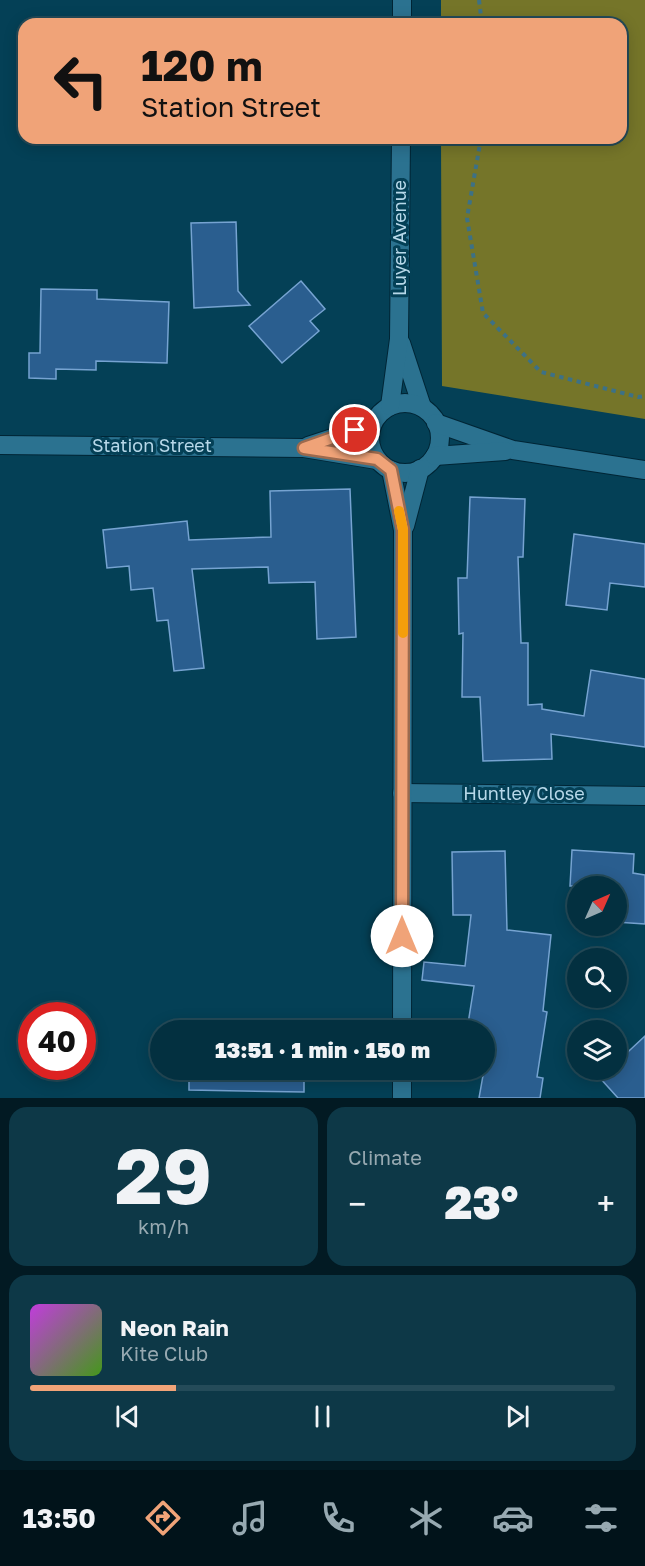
<!DOCTYPE html>
<html lang="en">
<head>
<meta charset="utf-8">
<style>
  :root { --surface:#033040; --page:#0d3847; --text:#f1f3f6; --muted:#97a9b1; --line:#244b59; --accent:#f0a378 }
  body { margin:0; font-family:"Golos Text",sans-serif; background:var(--page); color:var(--text); height:100vh; display:flex; flex-direction:column; font-size:22px; white-space:nowrap }
  * { box-sizing:border-box; margin:0 }
  p { font-size:20px; color:var(--muted) }
  .icon { flex:none; width:33px; height:33px; fill:none; stroke:currentColor; stroke-width:2; stroke-linecap:round; stroke-linejoin:round }
  .map { position:relative; height:1098px; overflow:hidden }
  .panel { display:flex; flex-direction:column; gap:9px; padding:9px; background:#021a23; flex:1 }
  .panel>* { flex:none }
  .guide { position:absolute; left:18px; top:18px; width:609px; height:126px; border-radius:18px; box-shadow:0 3px 15px #0003,0 0 0 2px var(--line); background:#f0a378; color:#111; overflow:hidden }
  .needle { width:39px; rotate:45deg }
  .controls { position:absolute; left:567px; top:876px; display:grid; gap:12px }
  .controls a { display:grid; place-items:center; width:60px; height:60px; border-radius:50%; background:var(--surface); box-shadow:0 3px 15px #0003,0 0 0 2px var(--line); font-size:30px }
  .speed { position:absolute; left:18px; top:1002px; display:flex; gap:12px; font-size:30px; font-weight:700; text-align:center }
  .speed>* { display:grid; place-content:center; width:78px; height:78px; border-radius:50%; background:var(--surface); box-shadow:0 3px 15px #0003,0 0 0 2px var(--line); line-height:1 }
  .speed .limit { border:9px solid #d22; background:#fff; color:#111 }
  .pin { position:absolute; display:grid; place-items:center; width:51px; height:51px; color:#fff; margin:-26px; border:3px solid #fff; border-radius:50%; box-shadow:0 2px 6px #0007 }
  .me { position:absolute; width:66px; margin:-33px; rotate:0deg; stroke-linejoin:round; filter:drop-shadow(0 0 4px #0008) }
  .turn { display:flex; align-items:center; gap:21px; height:126px; padding:0 24px; font-size:27px }
  .turn .icon { width:78px; height:78px; stroke-width:2.5 }
  .turn b { display:block; font-size:42px; line-height:51px }
  .big { font-size:45px; font-weight:800; line-height:1.1 }
  .panel .tile { flex:1; display:flex; flex-direction:column; justify-content:center; gap:9px; min-width:0; padding:0 21px; border-radius:18px; background:var(--page) }
  .panel .dial { align-items:center; gap:0 }
  .dial b { font-size:78px; line-height:1 }
  .song { display:flex; align-items:center; gap:18px }
  .cover { width:72px; height:72px; border-radius:9px; background:linear-gradient(135deg,hsl(290 70% 55%),hsl(100 70% 35%)) }
  .played { height:6px; border-radius:3px; background:linear-gradient(90deg,var(--accent) 25%,var(--line) 25%) }
  .keys { display:flex; justify-content:space-around; direction:ltr }
  .heat { display:flex; justify-content:space-between; align-items:center; font-size:33px; direction:ltr }
  .panel .tiles { flex:1; display:grid; gap:9px; grid-template-columns:1fr 1fr }
  .tile:last-child { grid-column:span 2 }
  .trip { position:absolute; left:150px; top:1020px; width:345px; height:60px; border-radius:30px; background:var(--surface); box-shadow:0 3px 15px #0003,0 0 0 2px var(--line); font-weight:800; line-height:60px; text-align:center }
  .tab-bar { display:flex; height:96px; justify-content:space-around; align-items:center; background:#01131a; color:var(--muted) }
  .tab-bar .icon { width:42px; height:42px }
  .tab-bar .active { color:var(--accent) }
  .tab-bar b { font-size:27px; color:var(--text) }
  .map>svg:first-child { display:block }
</style>
</head>
<body>
<div class="map">
<svg width="645" height="1098" viewBox="0 0 645 1098">
  <rect width="100%" height="100%" fill="#044056"/>
  <!-- forest -->
  <polygon fill="#757529" points="441,0 645,0 645,419 442,386 441,138 621,138 621,24 441,24"/>
  <!-- building -->
  <g fill="#2a5e8f" stroke="#76a3d1" stroke-width="1.5">
    <polygon points="236,222 238,291 250,305 194,308 191,223"/>
    <polygon points="301,281 325,309 310,321 319,331 282,363 249,326"/>
    <polygon points="41,289 97,290 97,299 169,302 167,363 96,361 96,370 56,369 56,379 29,378 29,353 40,353"/>
    <polygon points="350,489 356,637 317,639 315,582 269,583 268,567 192,569 204,668 174,671 168,620 157,621 153,588 131,590 129,566 107,568 103,530 187,521 189,540 271,537 270,491"/>
    <polygon points="470,497 525,499 523,557 518,557 521,643 528,643 528,705 542,704 542,709 584,716 591,670 645,679 645,747 551,734 552,759 483,761 480,697 462,697 463,633 459,634 458,578 467,578"/>
    <polygon points="574,534 645,544 645,587 610,583 607,610 566,605"/>
    <polygon points="572,850 634,854 633,873 645,875 645,924 616,922 616,886 570,886"/>
    <polygon points="505,851 507,930 551,935 543,1011 547,1012 537,1077 543,1078 540,1098 479,1098 484,1070 484,1030 467,1030 474,986 422,980 424,962 465,966 471,915 453,915 452,852"/>
    <polygon points="645,1036 645,1098 618,1098 600,1078 610,1070 616,1070 616,1063"/>
    <polygon points="189,1070 304,1070 304,1092 189,1090"/>
  </g>
  <g fill="none" stroke-linecap="round" stroke-linejoin="round">
    <defs>
      <polyline id="street" points="402,793 645,796"/>
      <g id="secondary">
        <polyline points="402,24 402,0"/>
        <polyline points="401,343 422,407"/>
        <circle cx="405" cy="438" r="35"/>
        <polyline points="390,406 399,339 401,138"/>
        <polyline points="436,423 513,450 645,470"/>
        <polyline points="0,445 304,448 377,460"/>
        <polyline points="308,446 372,425"/>
        <polyline points="435,456 505,451"/>
        <polyline points="391,470 403,530 402,1030"/>
        <polyline points="405,526 420,469"/>
        <polyline points="402,1098 402,1070"/>
      </g>
    </defs>
    <!-- street casing -->
    <use href="#street" stroke="#002535" stroke-width="20"/>
    <!-- secondary casing -->
    <use href="#secondary" stroke="#002535" stroke-width="20"/>
    <!-- path -->
    <g stroke="#3d7185" stroke-width="4" stroke-dasharray="4.5 4.5" stroke-linecap="butt">
      <polyline points="479,0 482,24"/>
      <polyline points="481,138 467,218 483,313 541,372 638,397 645,396"/>
    </g>
    <!-- street -->
    <use href="#street" stroke="#2b7290" stroke-width="18"/>
    <!-- secondary -->
    <use href="#secondary" stroke="#2b7290" stroke-width="18"/>
  </g>
  <g fill="none" stroke-linecap="round" stroke-linejoin="round">
    <defs>
      <polyline id="route" points="355,430 304,448 377,459 391,470 403,530 402,936"/>
    </defs>
    <!-- route casing -->
    <use href="#route" stroke="#9c6a4e" stroke-width="15"/>
    <!-- route -->
    <use href="#route" stroke="#f0a378" stroke-width="10"/>
    <!-- slow -->
    <polyline stroke="#f59e0b" stroke-width="10" points="399,511 403,530 403,633"/>
  </g>
  <g text-anchor="middle" stroke-width="6" stroke-linejoin="round" paint-order="stroke">
    <!-- street labels -->
    <g font-size="18" fill="#b7d8e9" stroke="#044056">
      <text transform="translate(400 238) rotate(-90)" y="6">Luyer Avenue</text>
      <text x="152" y="452">Station Street</text>
      <text x="524" y="800">Huntley Close</text>
    </g>
  </g>
</svg>
<div class="controls">
<a><svg class="needle" viewBox="-14 -14 28 28"><path d="M0-13l5 13h-10z" fill="#e53935"/><path d="M0 13l5-13h-10z" fill="#97a9b1"/></svg></a>
<a><svg class="icon" aria-label="search" viewBox="0 0 24 24"><circle cx="10" cy="10" r="6"/><path d="M15 15l6 6"/></svg></a>
<a><svg class="icon" aria-label="layers" viewBox="0 0 24 24"><path d="M12 4l9 5-9 5-9-5zM3 14l9 5 9-5"/></svg></a>
</div>
<div class="speed"><div class="limit">40</div></div>
<div class="pin" style="left:355px;top:430px;background:#d93025"><svg class="icon" aria-label="arrive" viewBox="0 0 24 24"><path d="M6 21V4h12l-3 4 3 4H6"/></svg></div>
<svg class="me" style="left:402px;top:936px" viewBox="-20 -20 40 40"><circle r="19" fill="#fff"/><path d="M0-13L10 11 0 6-10 11z" fill="#f0a378"/></svg>
<div class="trip">13:51 · 1 min · 150 m</div>
<div class="guide">
<div class="turn"><svg class="icon" aria-label="left" viewBox="0 0 24 24"><path d="M17 20v-9H6M10 6l-5 5 5 5"/></svg><div><b>120 m</b>Station Street</div></div>
</div>
</div>
<section class="panel">
<div class="tiles">
<div class="tile dial"><b>29</b><p>km/h</p></div>
<div class="tile"><p>Climate</p>
<div class="heat"><a>−</a><b class="big">23°</b><a>+</a></div>
</div>
<div class="tile">
<div class="song"><i class="cover"></i><div><b>Neon Rain</b><p>Kite Club</p></div></div>
<div class="played"></div>
<div class="keys"><svg class="icon" aria-label="previous" viewBox="0 0 24 24"><path d="M18 5L8 12l10 7zM5 5v14"/></svg><svg class="icon" aria-label="pause" viewBox="0 0 24 24"><path d="M8 5v14M16 5v14"/></svg><svg class="icon" aria-label="next" viewBox="0 0 24 24"><path d="M6 5l10 7-10 7zM19 5v14"/></svg></div>
</div>
</div>
</section>
<nav class="tab-bar">
<b>13:50</b>
<svg class="icon active" aria-label="directions" viewBox="0 0 24 24"><path d="M12 3l9 9-9 9-9-9zM9 14v-3h6M13 9l2 2-2 2"/></svg>
<svg class="icon" aria-label="music" viewBox="0 0 24 24"><path d="M9 18V5l10-2v13"/><circle cx="6" cy="18" r="3"/><circle cx="16" cy="16" r="3"/></svg>
<svg class="icon" aria-label="phone" viewBox="0 0 24 24"><path d="M5 4h4l2 5-3 2q2 4 5 5l2-3 5 2v4C11 20 4 13 5 4z"/></svg>
<svg class="icon" aria-label="climate" viewBox="0 0 24 24"><path d="M12 3v18M4 7l16 10M4 17L20 7"/></svg>
<svg class="icon" aria-label="car" viewBox="0 0 24 24"><path d="M5 17H2v-5l4-1 3-4h7l3 4 3 1v5h-3M9 17h6M6 11h13"/><circle cx="7" cy="17" r="2"/><circle cx="17" cy="17" r="2"/></svg>
<svg class="icon" aria-label="filters" viewBox="0 0 24 24"><path d="M4 7h16M4 17h16"/><circle cx="9" cy="7" r="2"/><circle cx="15" cy="17" r="2"/></svg>
</nav>
</body>
</html>
